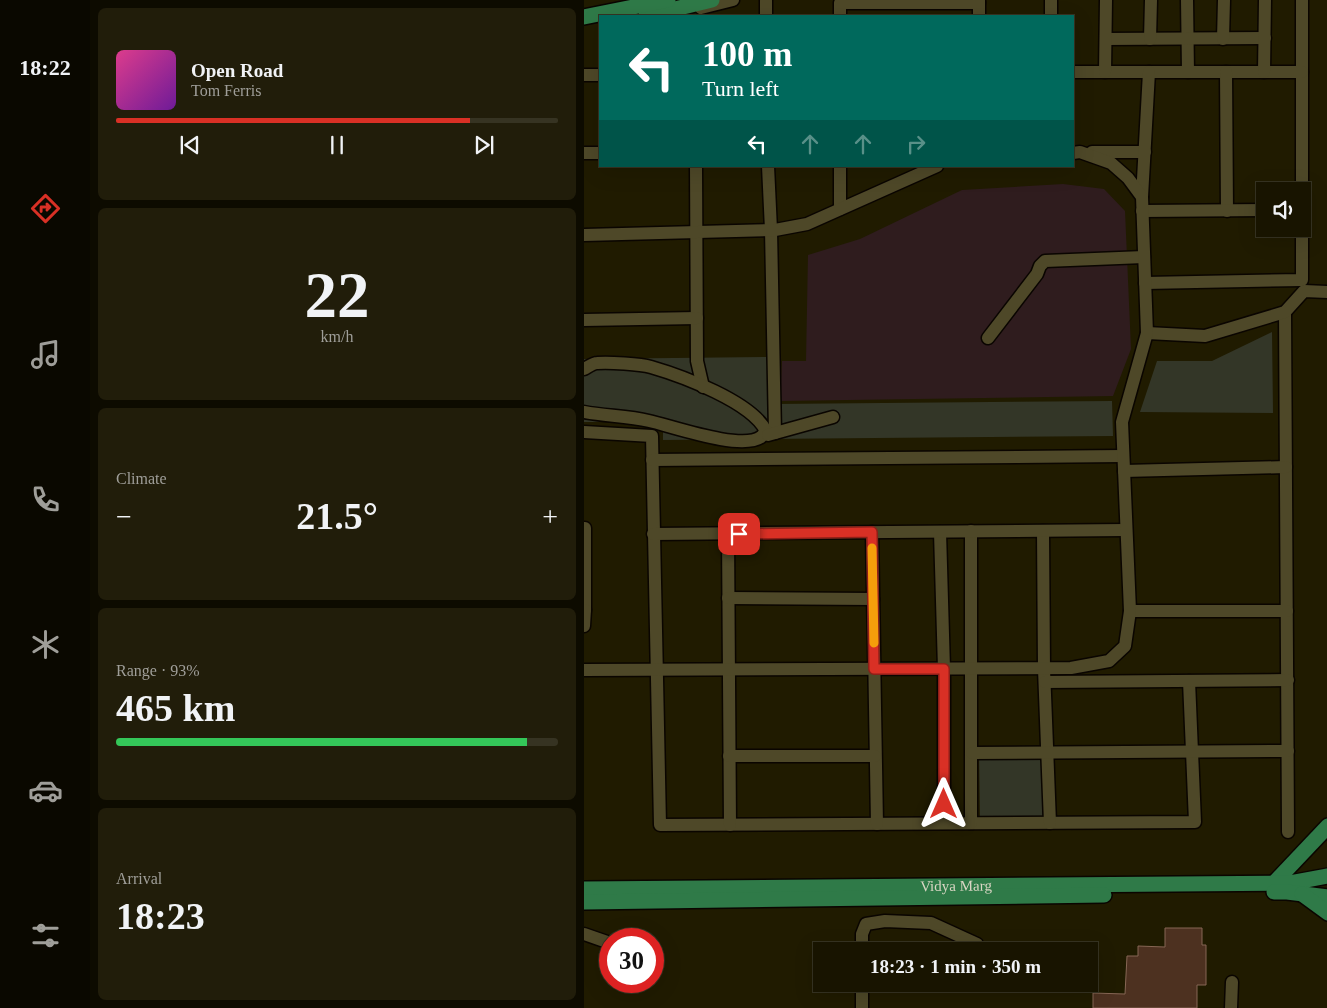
<!DOCTYPE html>
<html lang="en">
<head>
<meta charset="utf-8">
<style>
  :root { --surface:#181400; --page:#211d0a; --text:#f1f3f6; --muted:#9f9e99; --line:#363322; --accent:#d93025 }
  body { margin:0; font-family:"Times New Roman",serif; background:var(--page); color:var(--text); height:100vh; display:flex; flex-direction:column; font-size:19px; white-space:nowrap }
  * { box-sizing:border-box; margin:0 }
  p { font-size:16px; color:var(--muted) }
  .icon { flex:none; width:28px; height:28px; fill:none; stroke:currentColor; stroke-width:2; stroke-linecap:round; stroke-linejoin:round }
  .map { position:relative; flex:1; overflow:hidden }
  .side { display:flex; flex-direction:column; gap:8px; padding:8px; background:#0d0b00; width:494px }
  .side>* { flex:none }
  .banner { position:absolute; left:15px; top:15px; width:475px; height:152px; border-radius:0px; box-shadow:0 5px 20px #0002,0 0 0 1px var(--line); background:#00695c; color:#fff; overflow:hidden }
  .tools { position:absolute; left:672px; top:182px; display:grid; gap:10px }
  .tools a { display:grid; place-items:center; width:55px; height:55px; border-radius:0px; background:var(--surface); box-shadow:0 5px 20px #0002,0 0 0 1px var(--line); font-size:25px }
  .speed { position:absolute; left:15px; top:928px; display:flex; gap:10px; font-size:25px; font-weight:700; text-align:center }
  .speed>* { display:grid; place-content:center; width:65px; height:65px; border-radius:50%; background:var(--surface); box-shadow:0 5px 20px #0002,0 0 0 1px var(--line); line-height:1 }
  .speed .limit { border:8px solid #d22; background:#fff; color:#111 }
  .pin { position:absolute; display:grid; place-items:center; width:42px; height:42px; color:#fff; margin:-21px; border-radius:10px; box-shadow:0 2px 8px #0006 }
  .me { position:absolute; width:55px; margin:-28px; rotate:0deg; stroke-linejoin:round; filter:drop-shadow(0 0 4px #0008) }
  .turn { display:flex; align-items:center; gap:18px; height:105px; padding:0 20px; font-size:22px }
  .turn .icon { width:65px; height:65px; stroke-width:2.5 }
  .turn b { display:block; font-size:35px; line-height:42px }
  .lanes { display:flex; align-items:center; height:48px; padding:0 20px; background:#0003; justify-content:center; gap:25px; direction:ltr }
  .lanes .off { opacity:.35 }
  .big { font-size:38px; font-weight:600; line-height:1.1 }
  .side .card { flex:1; display:flex; flex-direction:column; justify-content:center; gap:8px; min-width:0; padding:0 18px; border-radius:8px; background:var(--page) }
  .side .dial { align-items:center; gap:0 }
  .dial b { font-size:65px; line-height:1 }
  .song { display:flex; align-items:center; gap:15px }
  .cover { width:60px; height:60px; border-radius:8px; background:linear-gradient(135deg,hsl(330 70% 55%),hsl(280 70% 35%)) }
  .played { height:5px; border-radius:2px; background:linear-gradient(90deg,var(--accent) 80%,var(--line) 80%) }
  .keys { display:flex; justify-content:space-around; direction:ltr }
  .heat { display:flex; justify-content:space-between; align-items:center; font-size:28px; direction:ltr }
  .charge { height:8px; border-radius:4px; background:linear-gradient(90deg,#34c759 93%,var(--line) 0) }
  .trip { position:absolute; left:229px; top:942px; width:285px; height:50px; border-radius:0px; background:var(--surface); box-shadow:0 5px 20px #0002,0 0 0 1px var(--line); font-weight:600; line-height:50px; text-align:center }
  main { display:flex; flex:1; min-height:0 }
  .dock { display:flex; flex-direction:column; width:90px; justify-content:space-around; align-items:center; background:#0a0800; color:var(--muted) }
  .dock .icon { width:35px; height:35px }
  .dock .current { color:var(--accent) }
  .dock b { font-size:22px; color:var(--text) }
  .map>svg:first-child { display:block }
</style>
</head>
<body>
<main>
<nav class="dock">
<b>18:22</b>
<svg class="icon current" aria-label="directions" viewBox="0 0 24 24"><path d="M12 3l9 9-9 9-9-9zM9 14v-3h6M13 9l2 2-2 2"/></svg>
<svg class="icon" aria-label="music" viewBox="0 0 24 24"><path d="M9 18V5l10-2v13"/><circle cx="6" cy="18" r="3"/><circle cx="16" cy="16" r="3"/></svg>
<svg class="icon" aria-label="phone" viewBox="0 0 24 24"><path d="M5 4h4l2 5-3 2q2 4 5 5l2-3 5 2v4C11 20 4 13 5 4z"/></svg>
<svg class="icon" aria-label="climate" viewBox="0 0 24 24"><path d="M12 3v18M4 7l16 10M4 17L20 7"/></svg>
<svg class="icon" aria-label="car" viewBox="0 0 24 24"><path d="M5 17H2v-5l4-1 3-4h7l3 4 3 1v5h-3M9 17h6M6 11h13"/><circle cx="7" cy="17" r="2"/><circle cx="17" cy="17" r="2"/></svg>
<svg class="icon" aria-label="filters" viewBox="0 0 24 24"><path d="M4 7h16M4 17h16"/><circle cx="9" cy="7" r="2"/><circle cx="15" cy="17" r="2"/></svg>
</nav>
<section class="side">
<div class="card">
<div class="song"><i class="cover"></i><div><b>Open Road</b><p>Tom Ferris</p></div></div>
<div class="played"></div>
<div class="keys"><svg class="icon" aria-label="previous" viewBox="0 0 24 24"><path d="M18 5L8 12l10 7zM5 5v14"/></svg><svg class="icon" aria-label="pause" viewBox="0 0 24 24"><path d="M8 5v14M16 5v14"/></svg><svg class="icon" aria-label="next" viewBox="0 0 24 24"><path d="M6 5l10 7-10 7zM19 5v14"/></svg></div>
</div>
<div class="card dial"><b>22</b><p>km/h</p></div>
<div class="card"><p>Climate</p>
<div class="heat"><a>−</a><b class="big">21.5°</b><a>+</a></div>
</div>
<div class="card"><p>Range · 93%</p><b class="big">465 km</b><div class="charge"></div></div>
<div class="card"><p>Arrival</p><b class="big">18:23</b></div>
</section>
<div class="map">
<svg width="744" height="1008" viewBox="0 0 744 1008">
  <rect width="100%" height="100%" fill="#201b00"/>
  <!-- education -->
  <polygon fill="#2f1c1e" points="479,184 520,189 541,211 547,349 529,396 196,401 198,361 222,361 224,255 276,239 378,190"/>
  <!-- green -->
  <g fill="#333627">
    <polygon points="688,332 689,413 556,412 573,361 628,361"/>
    <polygon points="189,357 191,404 528,401 529,436 79,440 79,422 0,422 0,359"/>
    <polygon points="395,756 458,756 459,817 396,818"/>
  </g>
  <!-- building -->
  <polygon fill="#4d3120" stroke="#866654" points="581,928 618,928 618,945 622,945 622,985 613,985 613,1008 509,1008 509,993 541,994 543,956 554,956 554,946 581,947"/>
  <g fill="none" stroke-linecap="round" stroke-linejoin="round">
    <defs>
      <g id="minor">
        <polyline points="603,0 604,72"/>
        <polyline points="718,0 718,191"/>
        <polyline points="182,1 182,16"/>
        <polyline points="117,8 149,0"/>
        <polyline points="256,16 256,3 395,3"/>
        <polyline points="395,16 395,0"/>
        <polyline points="467,16 467,0"/>
        <polyline points="522,39 681,38"/>
        <polyline points="566,39 567,0"/>
        <polyline points="639,39 640,0"/>
        <polyline points="489,72 718,72"/>
        <polyline points="521,72 522,0"/>
        <polyline points="642,72 643,211"/>
        <polyline points="680,72 681,0"/>
        <polyline points="0,75 16,75"/>
        <polyline points="508,152 561,152"/>
        <polyline points="0,153 16,153"/>
        <polyline points="112,166 113,361 119,387"/>
        <polyline points="184,166 187,230 191,433"/>
        <polyline points="558,197 565,72"/>
        <polyline points="256,209 256,166"/>
        <polyline points="558,211 681,210"/>
        <polyline points="0,235 191,230 223,224 353,166"/>
        <polyline points="561,283 718,280 718,229"/>
        <polyline points="701,312 704,832"/>
        <polyline points="0,320 113,318"/>
        <polyline points="563,333 621,336 701,312 720,291 744,292"/>
        <polyline points="404,338 453,274 456,266 461,261 560,257"/>
        <path d="M0,369C4,367 9,363 13,363C25,362 56,364 67,367C98,376 168,402 182,431C180,433 179,435 177,437C157,451 88,426 65,421C44,416 21,416 0,412"/>
        <polyline points="0,432 68,436 76,825 611,822 605,681"/>
        <polyline points="184,435 249,417"/>
        <polyline points="68,460 539,456"/>
        <polyline points="540,471 702,467"/>
        <polyline points="0,528 1,528 1,610 0,610"/>
        <polyline points="387,531 387,823"/>
        <polyline points="459,531 460,669 466,823"/>
        <polyline points="288,532 293,824"/>
        <polyline points="356,532 360,669 360,823"/>
        <polyline points="69,534 541,530"/>
        <polyline points="144,534 146,825"/>
        <polyline points="144,598 289,599"/>
        <polyline points="546,611 703,611"/>
        <polyline points="0,626 1,610"/>
        <polyline points="0,670 487,668 525,661 541,646 546,611 538,422 563,333 558,197 544,178 527,163 496,152 489,153"/>
        <polyline points="461,682 704,680"/>
        <polyline points="388,753 704,751"/>
        <polyline points="145,756 291,756"/>
        <polyline points="0,934 26,943"/>
        <polyline points="278,951 278,934 282,924 301,921 347,923 393,944"/>
        <polyline points="278,984 278,1008"/>
        <polyline points="647,1008 648,982"/>
      </g>
      <g id="major">
        <polyline points="62,16 128,0"/>
        <polyline points="0,17 84,0"/>
        <polyline points="690,883 744,826"/>
        <path id="s1" d="M0,889L706,883L744,876"/>
        <polyline points="690,892 703,892 744,897"/>
        <polyline points="718,894 744,913"/>
        <polyline points="0,902 520,895"/>
      </g>
    </defs>
    <!-- minor casing -->
    <use href="#minor" stroke="#0a0500" stroke-width="15"/>
    <!-- major casing -->
    <use href="#major" stroke="#0a0500" stroke-width="18"/>
    <!-- minor -->
    <use href="#minor" stroke="#4e4828" stroke-width="12"/>
    <!-- major -->
    <use href="#major" stroke="#2f7a48" stroke-width="15"/>
  </g>
  <g fill="none" stroke-linecap="round" stroke-linejoin="round">
    <defs>
      <polyline id="route" points="155,534 288,532 290,669 360,669 360,804"/>
    </defs>
    <!-- route casing -->
    <use href="#route" stroke="#8d1f18" stroke-width="12"/>
    <!-- route -->
    <use href="#route" stroke="#d93025" stroke-width="9"/>
    <!-- slow -->
    <polyline stroke="#f59e0b" stroke-width="9" points="288,548 290,643"/>
  </g>
  <g text-anchor="middle" stroke-width="5" stroke-linejoin="round" paint-order="stroke">
    <!-- street labels -->
    <g font-size="15" fill="#d9d6c4" stroke="#201b00">
      <text dy="5" stroke="none"><textPath href="#s1" startOffset="372">Vidya Marg</textPath></text>
    </g>
  </g>
</svg>
<div class="tools">
<a><svg class="icon" aria-label="sound" viewBox="0 0 24 24"><path d="M4 9h4l5-4v14l-5-4H4zM17 9q2 3 0 6"/></svg></a>
</div>
<div class="speed"><div class="limit">30</div></div>
<div class="pin" style="left:155px;top:534px;background:#d93025"><svg class="icon" aria-label="arrive" viewBox="0 0 24 24"><path d="M6 21V4h12l-3 4 3 4H6"/></svg></div>
<svg class="me" style="left:360px;top:804px" viewBox="-20 -20 40 40"><path d="M0-17L14 15 0 8-14 15z" fill="#d93025" stroke="#fff" stroke-width="4"/></svg>
<div class="trip">18:23 · 1 min · 350 m</div>
<div class="banner">
<div class="turn"><svg class="icon" aria-label="left" viewBox="0 0 24 24"><path d="M17 20v-9H6M10 6l-5 5 5 5"/></svg><div><b>100 m</b>Turn left</div></div>
<div class="lanes"><svg class="icon" aria-label="left" viewBox="0 0 24 24"><path d="M17 20v-9H6M10 6l-5 5 5 5"/></svg><svg class="icon off" aria-label="ahead" viewBox="0 0 24 24"><path d="M12 20V5M6 11l6-6 6 6"/></svg><svg class="icon off" aria-label="ahead" viewBox="0 0 24 24"><path d="M12 20V5M6 11l6-6 6 6"/></svg><svg class="icon off" aria-label="right" viewBox="0 0 24 24"><path d="M7 20v-9h11M14 6l5 5-5 5"/></svg></div>
</div>
</div>
</main>
</body>
</html>
